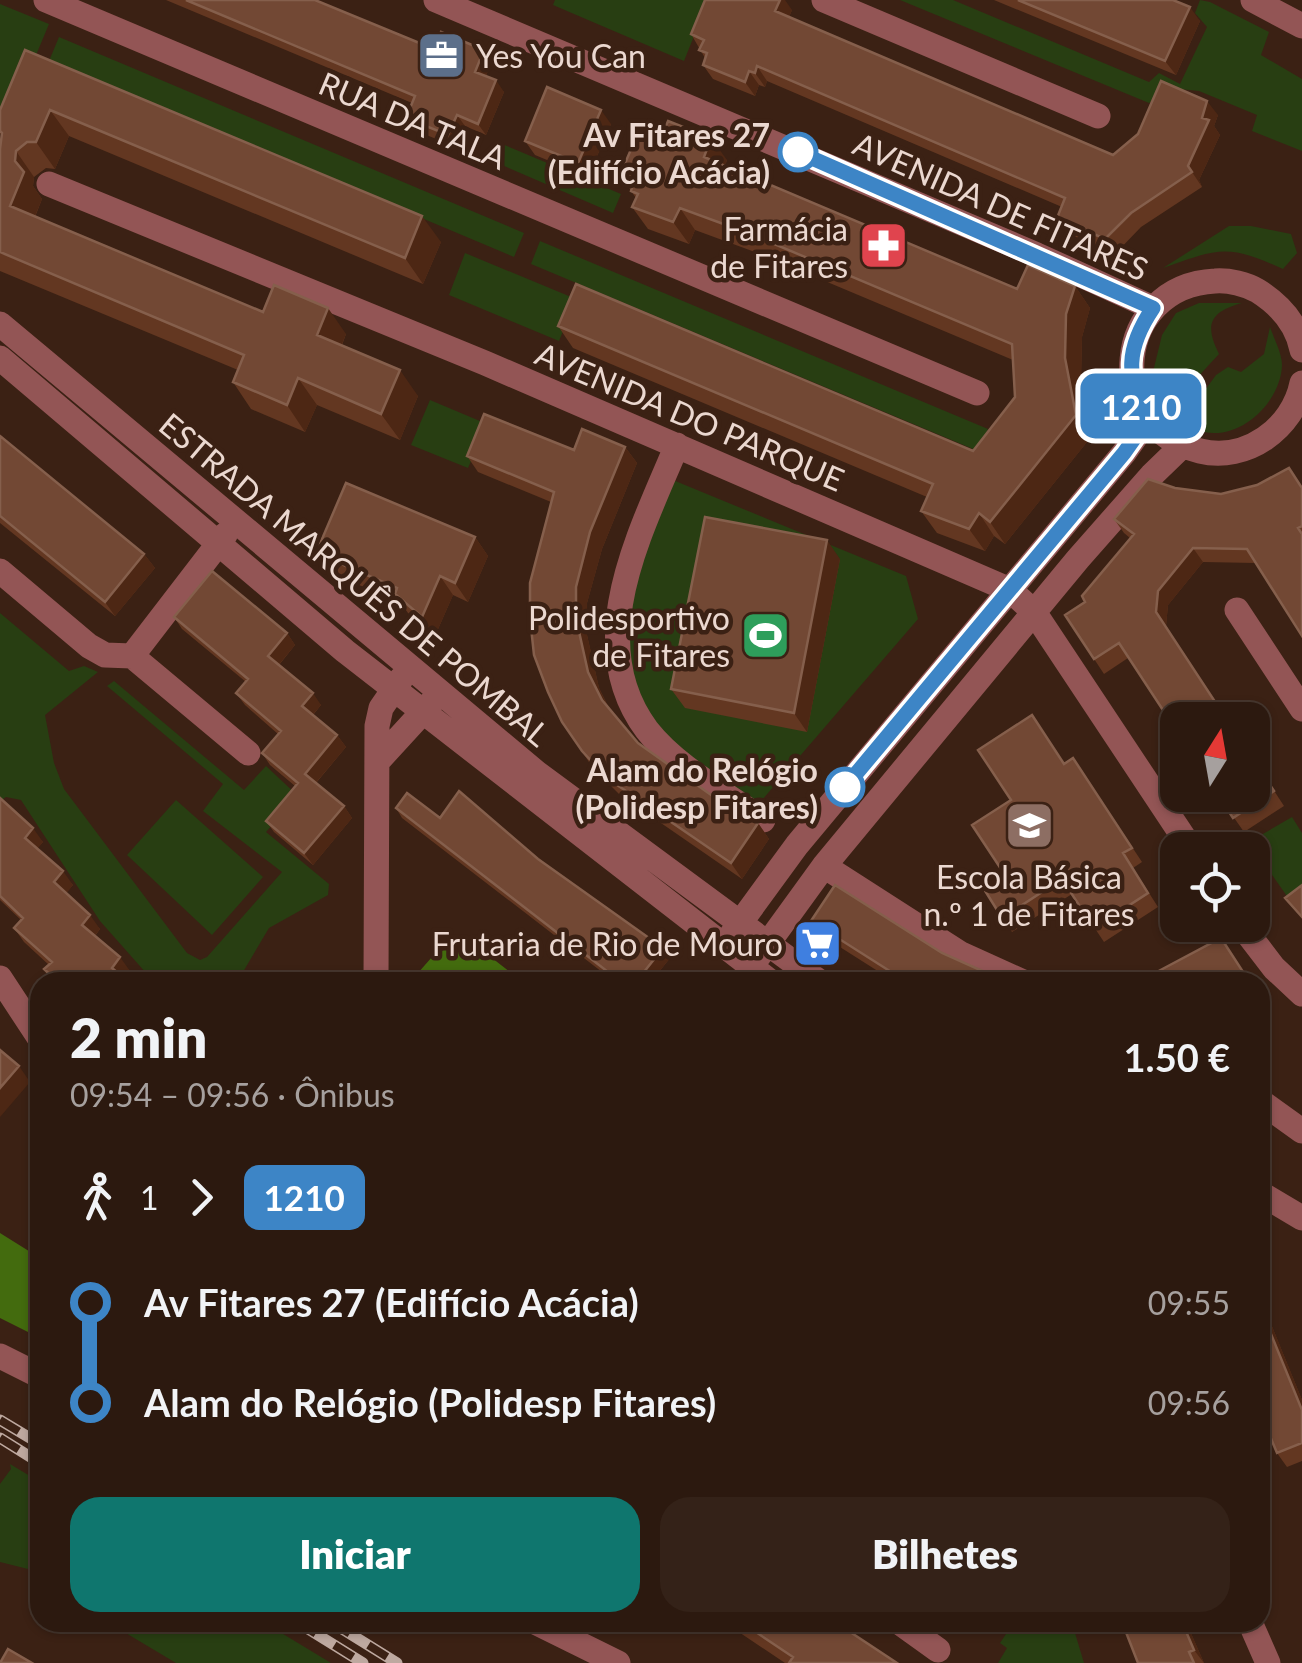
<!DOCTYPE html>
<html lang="pt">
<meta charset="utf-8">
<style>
:root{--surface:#2c190f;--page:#342218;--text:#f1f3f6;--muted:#a6a09e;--line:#48382f;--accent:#0f766e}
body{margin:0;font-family:Lato,sans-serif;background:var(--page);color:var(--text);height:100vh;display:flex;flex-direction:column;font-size:38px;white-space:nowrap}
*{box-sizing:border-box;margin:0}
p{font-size:32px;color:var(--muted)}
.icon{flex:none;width:55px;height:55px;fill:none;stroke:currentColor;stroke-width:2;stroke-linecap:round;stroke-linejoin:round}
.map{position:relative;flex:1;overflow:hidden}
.sheet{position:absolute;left:30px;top:972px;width:1240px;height:660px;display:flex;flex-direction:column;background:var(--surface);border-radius:30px;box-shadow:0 2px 8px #0004,0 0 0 2px var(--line)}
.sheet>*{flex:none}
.badge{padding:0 20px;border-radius:15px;font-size:35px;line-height:65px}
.needle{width:65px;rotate:11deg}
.tools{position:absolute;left:1160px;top:702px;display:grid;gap:20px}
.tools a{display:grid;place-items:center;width:110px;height:110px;border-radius:20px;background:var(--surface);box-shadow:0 2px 8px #0004,0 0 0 2px var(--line);font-size:50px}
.map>.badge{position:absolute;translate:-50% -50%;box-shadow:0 0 0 5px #fff}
.legs{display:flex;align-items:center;gap:15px;height:110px;padding:0 40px;font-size:32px}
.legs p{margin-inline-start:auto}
.headline{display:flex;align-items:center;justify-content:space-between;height:170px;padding:0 40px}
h1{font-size:55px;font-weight:800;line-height:75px}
.action{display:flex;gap:20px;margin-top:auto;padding:20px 40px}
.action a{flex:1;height:115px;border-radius:30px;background:var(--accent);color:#fff;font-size:40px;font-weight:800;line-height:115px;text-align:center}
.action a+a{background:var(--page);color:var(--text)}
ul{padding:0 40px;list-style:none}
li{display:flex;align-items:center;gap:35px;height:100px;font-size:38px}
li i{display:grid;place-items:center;width:15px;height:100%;margin:0 12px;background:currentColor}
li i::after{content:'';width:25px;height:25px;margin:-12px;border:8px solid;border-radius:50%;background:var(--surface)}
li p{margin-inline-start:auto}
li:first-child i{background:linear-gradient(#0000 50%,currentColor 0)}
li:last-child i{background:linear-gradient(currentColor 50%,#0000 0)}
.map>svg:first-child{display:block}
</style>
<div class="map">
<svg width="1302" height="1663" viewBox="0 0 1302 1663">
<rect width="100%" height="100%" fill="#3b2114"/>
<!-- green -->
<path fill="#283e12" d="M 555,0 L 705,0 L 708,1 L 684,61 L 553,5 Z
M 900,0 L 953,0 L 1149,82 L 1159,73 L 1180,84 L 1207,27 L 1195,13 L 1200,0 L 1210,2 L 1269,32 L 1261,55 L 1302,79 L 1302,151 L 1252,131 L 1257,115 L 1199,91 L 1170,88 L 1149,103 Z
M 0,4 L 49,24 L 11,115 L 0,110 Z
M 59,37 L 524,233 L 514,257 L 49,61 Z
M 495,141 L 621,194 L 613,213 L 488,159 Z
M 1229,226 L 1251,226 L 1291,234 L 1297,253 L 1283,269 C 1228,244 1219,248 1163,268 Z
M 540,241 L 988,429 L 978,451 L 531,264 Z
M 465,253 L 576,299 L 559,341 L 449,295 Z
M 1199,303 L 1242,303 C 1210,312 1204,324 1219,354 L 1170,407 L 1152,376 L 1162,335 L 1176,313 Z
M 1270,327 C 1274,339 1282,353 1282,365 C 1281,401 1242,440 1204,432 C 1198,430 1189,422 1184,419 L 1216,375 L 1228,367 L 1241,372 L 1264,354 Z
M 430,400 L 487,424 L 468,468 L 411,445 Z
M 668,478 L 906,576 L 918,619 L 756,807 L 667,743 L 633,689 L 627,617 Z
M 0,613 L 69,671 L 84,666 L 98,672 L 45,715 L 54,763 L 64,789 L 187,953 L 200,960 L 207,957 L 282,872 L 203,811 L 223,784 L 107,686 L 114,681 L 244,790 L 266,766 L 298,796 L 266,832 L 329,884 L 328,895 L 269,928 L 237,982 L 154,982 L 100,921 L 21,800 L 6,797 L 0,801 Z
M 176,800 L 263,877 L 212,935 L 127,855 Z
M 1292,817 L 1302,833 L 1302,890 L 1289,899 L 1249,842 Z
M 10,1464 L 40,1482 L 40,1572 L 0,1562 L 0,1484 L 11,1469 Z
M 1014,1622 L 1072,1623 L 1084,1663 L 998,1663 L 1007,1648 L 1000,1643 Z
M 109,1623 L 265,1623 L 331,1663 L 176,1663 Z"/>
<!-- forest -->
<path fill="#436b0e" d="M 465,937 L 523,982 L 410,982 L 432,957 Z
M 0,1233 L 40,1258 L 40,1338 L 0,1318 Z"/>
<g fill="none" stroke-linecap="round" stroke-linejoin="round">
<!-- minor -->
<path stroke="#935555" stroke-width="25" d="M 46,0 L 977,393
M 436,0 L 1037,255 L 1153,308
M 824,0 L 1098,116
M 1253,0 L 1302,26
M 49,184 L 485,363 L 1010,590 L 1034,612 L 1192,850
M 0,324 L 537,773 L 820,982
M 1302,350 C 1297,324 1280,305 1258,291 C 1246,284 1229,280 1215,281 C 1113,286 1101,427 1200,451 C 1246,462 1293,429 1302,383
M 0,358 L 345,651 L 771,982
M 677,445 C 641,532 581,642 647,730 C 676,767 725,793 763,820
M 225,535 L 132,656 L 248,753
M 0,571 L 89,646 L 105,655 L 132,656
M 1237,610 L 1302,709
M 377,762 L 431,703
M 824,866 L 961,954 L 1023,982
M 1241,925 L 1274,968 L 1302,994
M 732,934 L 797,845 L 1124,453 L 1148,419
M 758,957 L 824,866 L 1078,559 L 1152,475 L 1182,446
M 0,978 L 40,1039
M 376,982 L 377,726 L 381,708 L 401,679
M 1260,1101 L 1302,1131
M 1260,1193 L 1302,1218
M 0,1356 L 40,1376
M 535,1622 L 618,1663
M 899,1622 L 938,1650
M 1250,1622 L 1268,1663"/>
<defs>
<path id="rail" d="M 0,1420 L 40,1444
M 0,1438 L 40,1463
M 297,1622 L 363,1663
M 331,1622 L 397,1663"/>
</defs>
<!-- rail casing -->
<use href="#rail" stroke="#bea9a0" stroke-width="11"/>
<!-- rail -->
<use href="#rail" stroke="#3b2114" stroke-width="8" stroke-dasharray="22" stroke-linecap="butt"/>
</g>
<!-- wall -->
<path fill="#633721" d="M 166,0 L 315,0 L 434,49 L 492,61 L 486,76 L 504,92 L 486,135 L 465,126 L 456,147 L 414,130 L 406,118 L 412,103 Z
M 994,0 L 1173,0 L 1200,21 L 1176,75 Z
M 792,10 L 789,17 L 1113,155 L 1218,115 L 1214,126 L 1220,135 L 1199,180 L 1202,187 L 1141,227 L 1115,254 L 1067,233 L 1057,218 L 1062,207 L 767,81 L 765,87 L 759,85 L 755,96 L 713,79 L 703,65 L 705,58 L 691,34 Z
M 25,50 L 441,242 L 423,284 L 69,136 L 55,169 L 46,168 L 34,177 L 33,186 L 42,199 L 35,217 L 263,312 L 346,334 L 342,345 L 418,396 L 400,440 L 317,405 L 305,432 L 251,409 L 233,382 L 238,370 L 0,271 L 0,149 L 2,136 L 0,133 L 0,110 Z
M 611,124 L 588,177 L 535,155 L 525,141 Z
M 651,138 L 727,160 L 725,166 L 1017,289 L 1075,286 L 1090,308 L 1082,337 L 1081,380 L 1091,437 L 1005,544 L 994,536 L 985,551 L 937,533 L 921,511 L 927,497 L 573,348 L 558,326 L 973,451 L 1015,397 L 1013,360 L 763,255 L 695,230 L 689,244 L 648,229 L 632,207 L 636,198 L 620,175 Z
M 0,436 L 144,554 L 155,568 L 115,616 L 0,523 Z
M 625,447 L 637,463 L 602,549 L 587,603 L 587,635 L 599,688 L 610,710 L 638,743 L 742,817 L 758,823 L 769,839 L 742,879 L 619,794 L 593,768 L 562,722 L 551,502 L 478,472 L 467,456 Z
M 1302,487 L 1302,636 L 1256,563 L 1203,562 L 1168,605 L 1166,626 L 1128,658 L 1104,674 L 1065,615 L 1085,602 L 1130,538 L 1124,533 L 1114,519 L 1175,488 L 1221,494 Z
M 475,537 L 488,556 L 468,602 L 453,595 L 435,636 L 408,613 L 401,603 L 329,572 L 316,553 Z
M 840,559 L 807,732 L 685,708 L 671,689 Z
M 174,617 L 287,633 L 295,645 L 279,665 L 321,705 L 313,715 L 337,735 L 346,747 L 316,783 L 344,806 L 352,818 L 313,865 L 274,832 L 266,821 L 295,786 L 270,765 L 262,753 L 278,734 L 245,705 L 236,693 L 246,682 L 182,629 Z
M 1252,757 L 1284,806 L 1244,832 L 1218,795 Z
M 1073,758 L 1142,862 L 1133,868 L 1158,907 L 1104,942 L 1072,894 L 1012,932 L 984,889 L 1005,875 L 1011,800 Z
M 0,798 L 43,842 L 37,848 L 73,885 L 66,893 L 100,929 L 95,936 L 130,971 L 124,979 L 129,982 L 53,982 L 44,969 L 49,965 L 24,942 L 14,928 L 21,920 L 0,900 Z
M 396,808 L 440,818 L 538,859 L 663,948 L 670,958 L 651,982 L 615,982 L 402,818 Z
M 811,921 L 942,953 L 1007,982 L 895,982 L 821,935 Z
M 1260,1297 L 1302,1400 L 1302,1461 L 1287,1467 L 1277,1453 L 1264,1423 L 1260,1424 Z
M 724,1622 L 840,1622 L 842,1627 L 897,1663 L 785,1663 Z
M 1122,1622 L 1186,1622 L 1204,1663 L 1138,1663 Z"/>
<!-- shaded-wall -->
<path fill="#4d2714" d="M 780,0 L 785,0 L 792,10 L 785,26 L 775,11 Z
M 1190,7 L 1200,21 L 1176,75 L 1165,61 Z
M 484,50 L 492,61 L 483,83 L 475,72 Z
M 757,66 L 767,81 L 765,87 L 755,73 Z
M 749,71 L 759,85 L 755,96 L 745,82 Z
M 496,80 L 504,92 L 486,135 L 478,124 Z
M 1207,101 L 1218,115 L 1214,126 L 1220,135 L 1199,180 L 1202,187 L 1188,166 Z
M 50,110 L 69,136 L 55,169 L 36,142 Z
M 601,110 L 611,124 L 588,177 L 578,163 Z
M 457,115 L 465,126 L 456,147 L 448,135 Z
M 711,138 L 727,160 L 719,180 L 704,157 Z
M 16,151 L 34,177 L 33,186 L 42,199 L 28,233 L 10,206 Z
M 680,208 L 695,230 L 689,244 L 673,222 Z
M 422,216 L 441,242 L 423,284 L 405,258 Z
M 1075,286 L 1090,308 L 1082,337 L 1081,380 L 1091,437 L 1005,544 L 990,522 L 1066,314 Z
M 328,308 L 346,334 L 335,361 L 317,335 Z
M 400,370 L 418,396 L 400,440 L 381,414 Z
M 298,378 L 317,405 L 305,432 L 287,405 Z
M 625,447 L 637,463 L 602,549 L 587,603 L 587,635 L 599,688 L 613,717 L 602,700 L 588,672 L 576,618 L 576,587 L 590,532 Z
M 979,513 L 994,536 L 985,551 L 969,529 Z
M 475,537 L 488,556 L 468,602 L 455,583 Z
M 827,540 L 840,559 L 807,732 L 794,713 Z
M 1193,548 L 1203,562 L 1168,605 L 1166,626 L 1156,612 L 1158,591 Z
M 144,554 L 155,568 L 115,616 L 105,602 Z
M 440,576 L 453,595 L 435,636 L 422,617 Z
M 287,633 L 295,645 L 276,668 L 268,656 Z
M 313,693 L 321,705 L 310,718 L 302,706 Z
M 337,735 L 346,747 L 313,786 L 305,774 Z
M 344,806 L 352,818 L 313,865 L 304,853 Z
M 758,823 L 769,839 L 742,879 L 731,863 Z
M 33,828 L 43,842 L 35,852 L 25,838 Z
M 63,871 L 73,885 L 64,896 L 54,882 Z
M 90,915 L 100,929 L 92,939 L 82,925 Z
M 663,948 L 670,958 L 651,982 L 636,982 Z
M 120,957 L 130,971 L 122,982 L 112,968 Z
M 19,1066 L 30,1082 L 0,1117 L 0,1088 Z
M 1260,1297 L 1302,1400 L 1302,1410 L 1260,1307 Z
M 1182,1622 L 1186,1622 L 1204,1663 L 1194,1650 Z"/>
<!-- building -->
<path fill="#724834" stroke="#855f4c" stroke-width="2.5" d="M 186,0 L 315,0 L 434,49 L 441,32 L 484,50 L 475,72 L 496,80 L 478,124 L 457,115 L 448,135 L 406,118 L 415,96 Z
M 705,0 L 780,0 L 775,11 L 1113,155 L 1138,134 L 1161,81 L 1207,101 L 1202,118 L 1209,120 L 1188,166 L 1192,172 L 1131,213 L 1105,239 L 1057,218 L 1065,198 L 757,66 L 755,73 L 749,71 L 745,82 L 703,65 L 707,53 L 699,50 L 704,40 L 691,34 Z
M 1018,0 L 1173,0 L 1190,7 L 1165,61 Z
M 25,50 L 422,216 L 405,258 L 50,110 L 36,142 L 27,142 L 16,151 L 15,161 L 24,172 L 10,206 L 263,312 L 274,285 L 328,308 L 317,335 L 400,370 L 381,414 L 298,378 L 287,405 L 233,382 L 244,355 L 0,252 L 0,149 L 2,133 L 0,131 L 0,110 Z
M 547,87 L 601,110 L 578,163 L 525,141 Z
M 668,121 L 711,138 L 704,157 L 1017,289 L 1028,265 L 1075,286 L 1066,314 L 1065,358 L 1076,415 L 990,522 L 979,513 L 969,529 L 921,511 L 933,484 L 558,326 L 576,284 L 973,451 L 1015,397 L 1012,344 L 748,233 L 680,208 L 673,222 L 632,207 L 638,194 L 631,191 L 634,181 L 620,175 L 638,133 L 651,138 L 656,128 L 664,131 Z
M 484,414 L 574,450 L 582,429 L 625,447 L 590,532 L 576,587 L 576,618 L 588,672 L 602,700 L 638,743 L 742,817 L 758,823 L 731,863 L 607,778 L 582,751 L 562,722 L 548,692 L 534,655 L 530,618 L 530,583 L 554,492 L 467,456 Z
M 0,436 L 144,554 L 105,602 L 0,516 Z
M 1289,468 L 1302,488 L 1302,526 L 1298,528 L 1302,534 L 1302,636 L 1247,549 L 1193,548 L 1158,591 L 1156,612 L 1227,720 L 1178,720 L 1178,733 L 1119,643 L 1094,659 L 1065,615 L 1085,602 L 1082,596 L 1134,534 L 1114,519 L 1148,479 L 1175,488 L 1221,494 L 1257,485 Z
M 346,483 L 475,537 L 455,583 L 440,576 L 422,617 L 395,594 L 397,588 L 316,553 Z
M 705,517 L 827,540 L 794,713 L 671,689 Z
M 212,571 L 287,633 L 268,656 L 313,693 L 302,706 L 337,735 L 305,774 L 344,806 L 304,853 L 266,821 L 298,783 L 262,753 L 281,731 L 236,693 L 248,679 L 174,617 Z
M 1032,715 L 1064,764 L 1073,758 L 1132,848 L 1123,853 L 1148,893 L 1094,928 L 1062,879 L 1002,918 L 984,889 L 1005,875 L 972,825 L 1011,800 L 978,750 Z
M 1252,758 L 1274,791 L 1233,818 L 1218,795 L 1252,795 Z
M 459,791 L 538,859 L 663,948 L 636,982 L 621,982 L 396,808 L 407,793 L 440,818 Z
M 0,798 L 33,828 L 25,838 L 63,871 L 54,882 L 90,915 L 82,925 L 120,957 L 112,968 L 129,982 L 58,982 L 44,969 L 52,962 L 14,928 L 23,918 L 0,896 Z
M 835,885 L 942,953 L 1007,982 L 907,982 L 811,921 Z
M 1302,885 L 1302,917 L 1285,898 Z
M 1221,938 L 1247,978 L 1240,982 L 1138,982 Z
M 0,1050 L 19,1066 L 0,1088 Z
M 1260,1307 L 1302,1410 L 1302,1443 L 1277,1453 L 1260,1412 Z
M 741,1622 L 835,1622 L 897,1663 L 789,1663 L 793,1657 Z
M 1122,1622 L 1182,1622 L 1194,1650 L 1189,1652 L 1194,1663 L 1138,1663 Z
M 8,1649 L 32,1663 L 0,1663 Z"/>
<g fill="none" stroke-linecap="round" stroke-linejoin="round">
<defs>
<path id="line-1" d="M 798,152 L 1153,308 C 1126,348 1125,377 1148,419 L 1124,453 L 845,787"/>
</defs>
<!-- line-1 casing -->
<use href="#line-1" stroke="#fff" stroke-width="22"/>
<!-- line-1 -->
<use href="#line-1" stroke="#3d85c6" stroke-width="15"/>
</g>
<!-- icons -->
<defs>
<symbol id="office-square" viewBox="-11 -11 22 22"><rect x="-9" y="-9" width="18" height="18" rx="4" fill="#5c6f8a" stroke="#3b2114"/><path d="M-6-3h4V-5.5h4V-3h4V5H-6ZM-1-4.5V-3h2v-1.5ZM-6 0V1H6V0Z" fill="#fff"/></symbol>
<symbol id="pharmacy-square" viewBox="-11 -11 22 22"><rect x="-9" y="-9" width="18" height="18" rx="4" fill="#e0444e" stroke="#3b2114"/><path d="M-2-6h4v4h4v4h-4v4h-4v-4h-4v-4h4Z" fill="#fff"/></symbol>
<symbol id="stadium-square" viewBox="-11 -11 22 22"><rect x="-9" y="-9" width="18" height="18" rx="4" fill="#2e9e5b" stroke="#3b2114"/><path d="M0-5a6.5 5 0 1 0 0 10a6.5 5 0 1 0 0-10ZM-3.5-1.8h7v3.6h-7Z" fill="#fff"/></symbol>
<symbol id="school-square" viewBox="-11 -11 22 22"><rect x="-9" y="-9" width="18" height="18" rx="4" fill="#8d6e63" stroke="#3b2114"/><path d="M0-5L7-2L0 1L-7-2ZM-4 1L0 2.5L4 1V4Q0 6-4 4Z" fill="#fff"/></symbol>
<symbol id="supermarket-square" viewBox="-11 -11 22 22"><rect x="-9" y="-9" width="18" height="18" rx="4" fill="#3f7fe0" stroke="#3b2114"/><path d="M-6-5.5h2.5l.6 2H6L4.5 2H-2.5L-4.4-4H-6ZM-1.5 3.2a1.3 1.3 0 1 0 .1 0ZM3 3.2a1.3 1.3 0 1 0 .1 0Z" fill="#fff"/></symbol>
</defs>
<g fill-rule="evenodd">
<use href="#office-square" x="414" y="28" width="55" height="55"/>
<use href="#pharmacy-square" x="856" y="218" width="55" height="55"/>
<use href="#stadium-square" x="738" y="608" width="55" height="55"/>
<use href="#school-square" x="1002" y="798" width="55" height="55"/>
<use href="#supermarket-square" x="790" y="916" width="55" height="55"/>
</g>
<!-- markers -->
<g fill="#fff" stroke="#3d85c6" stroke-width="5">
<circle cx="798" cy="152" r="18"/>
<circle cx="845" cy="787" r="18"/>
</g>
<g text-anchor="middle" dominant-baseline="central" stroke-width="9" stroke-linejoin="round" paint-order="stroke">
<!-- poi labels -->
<g font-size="32" fill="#ebd8d0" stroke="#3b2114" text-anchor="end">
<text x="476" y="55" text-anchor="start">Yes You Can</text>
<text x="848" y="228">Farmácia<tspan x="848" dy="37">de Fitares</tspan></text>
<text x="730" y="617">Polidesportivo<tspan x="730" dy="37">de Fitares</tspan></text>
<text x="1029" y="876" text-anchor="middle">Escola Básica<tspan x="1029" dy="37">n.º 1 de Fitares</tspan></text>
<text x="783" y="943">Frutaria de Rio de Mouro</text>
</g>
<!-- street labels -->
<g font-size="32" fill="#ebd8d0" stroke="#3b2114">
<text transform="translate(413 120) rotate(23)">RUA DA TALA</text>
<text transform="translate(1001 206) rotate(24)">AVENIDA DE FITARES</text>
<text transform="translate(690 416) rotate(23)">AVENIDA DO PARQUE</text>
<text transform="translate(355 579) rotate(40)">ESTRADA MARQUÊS DE POMBAL</text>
</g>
<!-- stop labels -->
<g font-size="32" font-weight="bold" fill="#ebd8d0" stroke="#3b2114" text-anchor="end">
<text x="770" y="134">Av Fitares 27<tspan x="770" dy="37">(Edifício Acácia)</tspan></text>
<text x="818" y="769">Alam do Relógio<tspan x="818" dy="37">(Polidesp Fitares)</tspan></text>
</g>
</g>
</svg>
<div class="tools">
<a><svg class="needle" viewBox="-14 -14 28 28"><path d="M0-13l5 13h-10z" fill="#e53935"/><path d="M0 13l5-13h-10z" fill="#a6a09e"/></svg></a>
<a><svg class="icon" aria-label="locate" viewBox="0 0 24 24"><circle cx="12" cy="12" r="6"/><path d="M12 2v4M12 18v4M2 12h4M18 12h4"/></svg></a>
</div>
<b class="badge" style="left:1141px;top:406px;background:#3d85c6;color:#fff">1210</b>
<section class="sheet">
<div class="headline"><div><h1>2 min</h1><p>09:54 – 09:56 · Ônibus</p></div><b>1.50 €</b></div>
<div class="legs"><svg class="icon" aria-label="walk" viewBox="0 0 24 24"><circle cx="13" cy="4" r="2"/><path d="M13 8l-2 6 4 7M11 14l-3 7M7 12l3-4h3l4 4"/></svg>1<svg class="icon" aria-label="forward" viewBox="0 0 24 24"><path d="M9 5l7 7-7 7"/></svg><b class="badge" style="background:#3d85c6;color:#fff">1210</b></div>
<ul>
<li><i style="color:#3d85c6"></i><b>Av Fitares 27 (Edifício Acácia)</b><p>09:55</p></li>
<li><i style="color:#3d85c6"></i><b>Alam do Relógio (Polidesp Fitares)</b><p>09:56</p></li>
</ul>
<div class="action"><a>Iniciar</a><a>Bilhetes</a></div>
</section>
</div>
